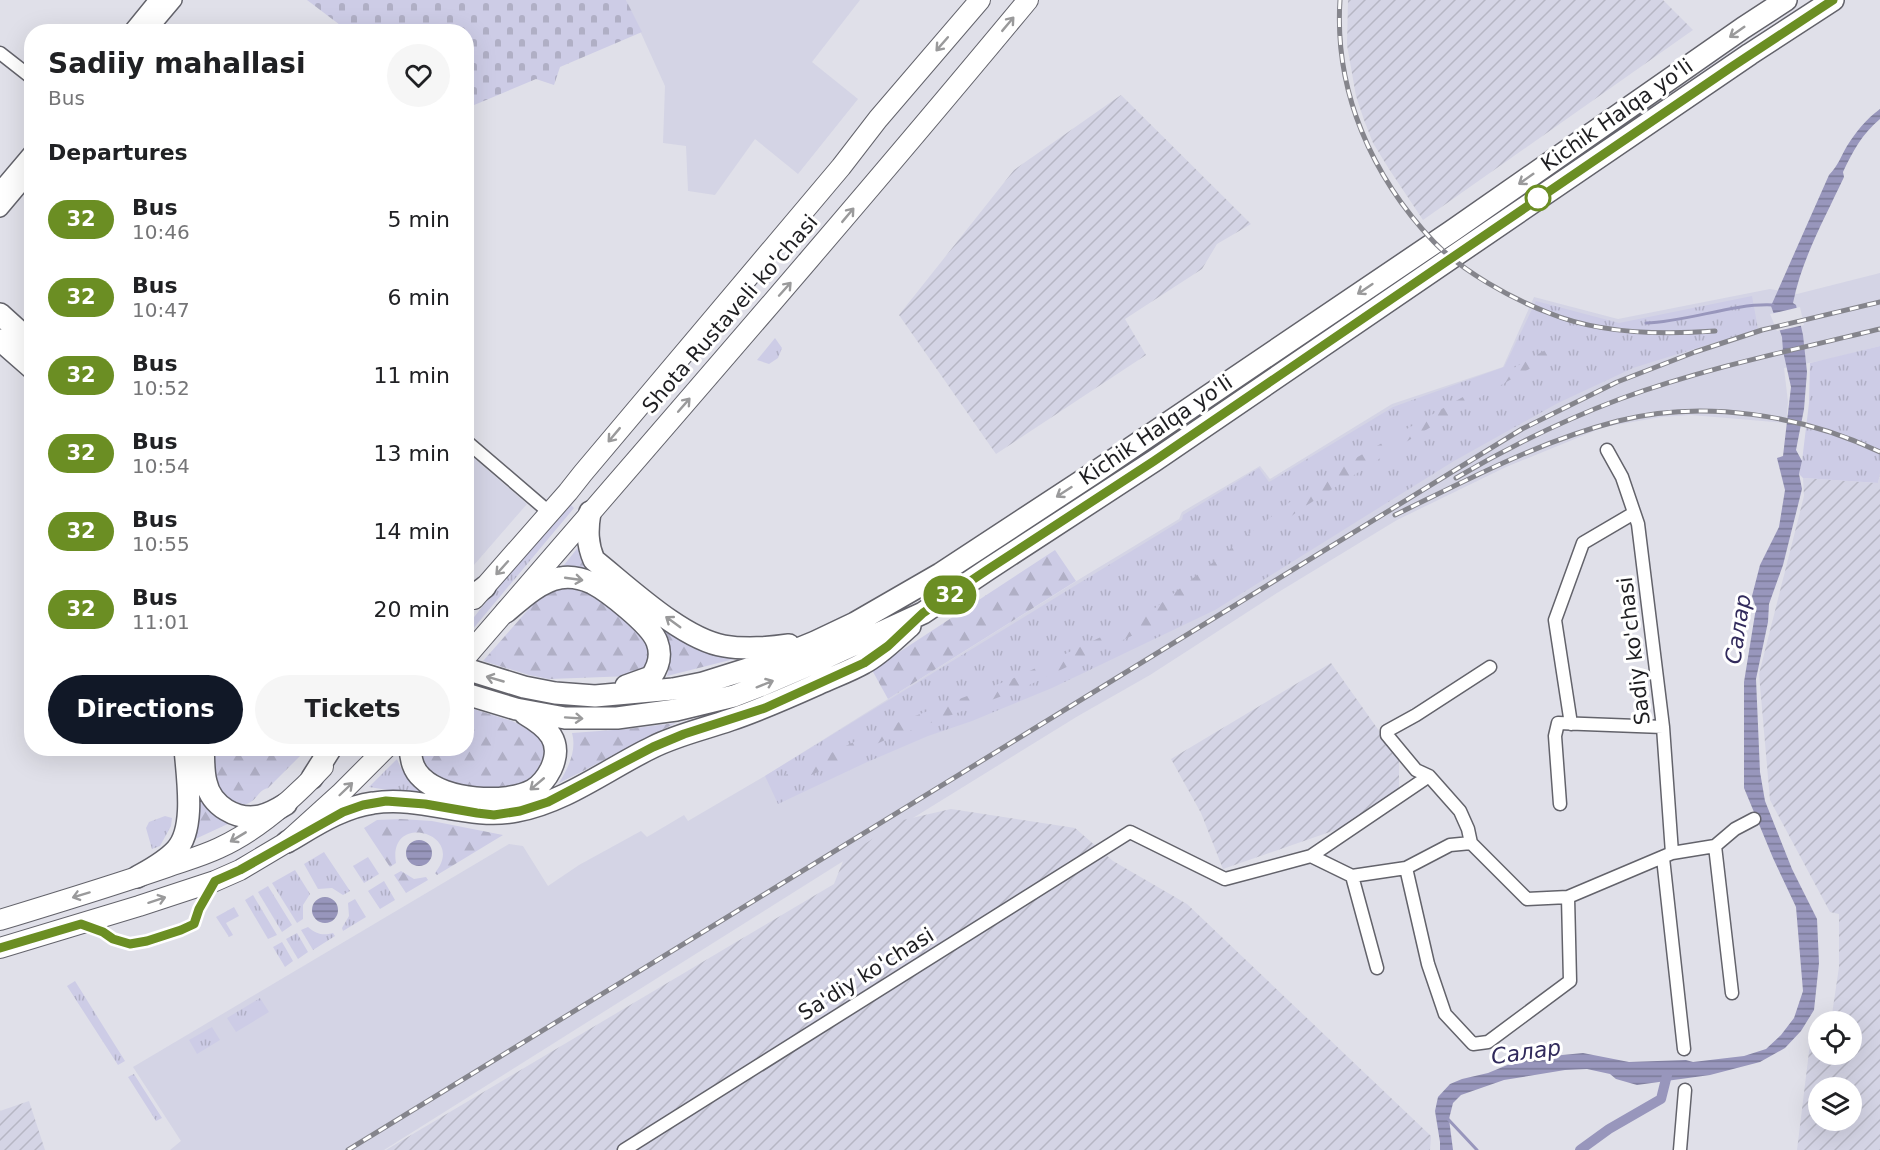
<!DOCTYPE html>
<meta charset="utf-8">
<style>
:root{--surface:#fff;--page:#f6f6f6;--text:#202124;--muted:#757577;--accent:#111827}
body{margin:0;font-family:"DejaVu Sans",sans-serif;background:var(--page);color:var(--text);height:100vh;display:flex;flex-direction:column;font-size:22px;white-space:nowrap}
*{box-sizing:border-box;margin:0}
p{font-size:20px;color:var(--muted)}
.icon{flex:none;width:33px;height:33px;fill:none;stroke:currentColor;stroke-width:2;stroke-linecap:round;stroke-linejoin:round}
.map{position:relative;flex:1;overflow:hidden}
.side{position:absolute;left:24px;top:24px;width:450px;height:732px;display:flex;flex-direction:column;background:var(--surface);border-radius:24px;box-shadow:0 6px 24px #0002}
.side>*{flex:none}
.badge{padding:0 12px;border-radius:20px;font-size:21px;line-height:39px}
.buttons{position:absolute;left:1808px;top:1011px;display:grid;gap:12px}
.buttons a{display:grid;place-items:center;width:54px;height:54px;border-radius:50%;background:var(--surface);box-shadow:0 6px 24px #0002;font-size:30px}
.map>.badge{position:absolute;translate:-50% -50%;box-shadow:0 0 0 3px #fff}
h2{padding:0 24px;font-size:22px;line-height:54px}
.round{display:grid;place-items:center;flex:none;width:63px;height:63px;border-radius:32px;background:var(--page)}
.summary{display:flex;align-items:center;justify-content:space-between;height:102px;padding:0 24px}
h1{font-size:28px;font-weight:600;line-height:45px}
.primary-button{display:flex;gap:12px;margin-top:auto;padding:12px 24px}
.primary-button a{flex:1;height:69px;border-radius:36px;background:var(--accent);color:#fff;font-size:24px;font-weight:600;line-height:69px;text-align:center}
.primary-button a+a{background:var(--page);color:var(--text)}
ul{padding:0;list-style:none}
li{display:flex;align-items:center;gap:18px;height:78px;padding:0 24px}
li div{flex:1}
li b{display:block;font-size:22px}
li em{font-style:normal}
li .badge{min-width:66px;font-weight:700;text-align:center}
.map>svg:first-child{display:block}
</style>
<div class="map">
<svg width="1880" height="1150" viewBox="0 0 1880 1150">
<defs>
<pattern id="industrial-furrows" width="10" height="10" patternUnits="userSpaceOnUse" patternTransform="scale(1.5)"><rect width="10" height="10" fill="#d4d4e5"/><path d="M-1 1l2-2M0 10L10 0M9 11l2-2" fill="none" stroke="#b6b6c4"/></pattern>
<pattern id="grass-tufts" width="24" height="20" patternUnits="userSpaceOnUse" patternTransform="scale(1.5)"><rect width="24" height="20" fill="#cdcce6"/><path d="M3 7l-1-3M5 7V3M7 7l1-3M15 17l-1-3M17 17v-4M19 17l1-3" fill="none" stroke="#b0afc5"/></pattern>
<pattern id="forest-firs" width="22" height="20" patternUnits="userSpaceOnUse" patternTransform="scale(1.5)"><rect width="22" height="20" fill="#cdcce6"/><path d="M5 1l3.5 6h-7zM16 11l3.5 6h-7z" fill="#b0afc5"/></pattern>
<pattern id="cemetery-stones" width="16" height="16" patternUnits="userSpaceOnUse" patternTransform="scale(1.5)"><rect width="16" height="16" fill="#cdcce6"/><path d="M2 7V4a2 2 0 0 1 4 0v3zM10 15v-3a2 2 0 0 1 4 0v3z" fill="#b0afc5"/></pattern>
<pattern id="water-rules" width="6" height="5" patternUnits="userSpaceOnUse" patternTransform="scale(1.5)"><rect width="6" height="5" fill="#9896bc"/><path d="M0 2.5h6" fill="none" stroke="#7b7a98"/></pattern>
</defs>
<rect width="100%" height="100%" fill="#e0e0e9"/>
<!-- built -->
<path fill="#d4d4e5" d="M 626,0 L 860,0 L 812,62 L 858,99 L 798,174 L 755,139 L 715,195 L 688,191 L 686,146 L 663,143 L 665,86 Z
M 1880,273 L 1880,346 L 1829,359 L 1784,368 L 1788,402 L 1786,423 L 1691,415 L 1661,417 L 1604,427 L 1506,467 L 1397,520 L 1277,593 L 1150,675 L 1078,716 L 845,860 L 384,1150 L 170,1150 L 181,1141 L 133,1067 L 509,844 L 523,846 L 548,886 L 579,865 L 641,831 L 647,837 L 684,815 L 688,821 L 765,776 L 1083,577 L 1179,519 L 1182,512 L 1260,466 L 1270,479 L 1392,404 L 1503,367 L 1534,297 L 1618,319 L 1770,289 L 1797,294 Z
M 467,452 L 527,504 L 467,573 Z"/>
<!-- industrial -->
<path fill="url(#industrial-furrows)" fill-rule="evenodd" d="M 1348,0 L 1663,0 L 1693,30 L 1423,220 L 1389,169 L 1373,143 L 1364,120 L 1356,96 L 1347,45 Z
M 1121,95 L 1251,224 L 1217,244 L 1202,269 L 1125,319 L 1146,355 L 996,454 L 899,315 L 1014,170 Z
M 1880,474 L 1880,1150 L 1797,1150 L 1812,1027 L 1818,1028 L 1818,1054 L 1851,1054 L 1851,1022 L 1831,1021 L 1839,967 L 1839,914 L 1830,912 L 1770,800 L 1759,674 L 1804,496 L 1803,478 L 1878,483 ZM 1818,1088 L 1851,1088 L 1851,1120 L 1818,1120 Z
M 1331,663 L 1399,759 L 1399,788 L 1347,826 L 1223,869 L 1201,813 L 1171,759 Z
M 951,809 L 1075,828 L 1113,861 L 1187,904 L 1431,1136 L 1430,1150 L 386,1150 L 834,884 L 845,856 L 903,820 Z
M 29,1101 L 45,1150 L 0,1150 L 0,1111 Z"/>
<!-- grass -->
<path fill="url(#grass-tufts)" d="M 1752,296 L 1758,329 L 1633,368 L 1558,403 L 1454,461 L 1215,610 L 1052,688 L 972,721 L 928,736 L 865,763 L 778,804 L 765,776 L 1182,520 L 1183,515 L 1259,468 L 1269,482 L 1393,407 L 1504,367 L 1536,301 L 1619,323 Z
M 775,338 L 782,348 L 778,358 L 769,364 L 757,360 Z
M 1880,346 L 1880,474 L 1878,483 L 1803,478 L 1799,474 L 1802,461 L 1809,403 L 1810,363 Z
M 571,505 L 574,508 L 467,636 L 467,626 L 505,578 Z
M 397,759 C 406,782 417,787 438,798 L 369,787 Z
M 165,816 L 172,818 L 171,826 L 160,846 L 152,849 L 146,828 L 149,822 Z
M 324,852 L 350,891 L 343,895 L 332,888 L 318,889 L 304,864 Z
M 368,857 L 379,874 L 364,883 L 353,866 Z
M 295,870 L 310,894 L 303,905 L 303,919 L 297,923 L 272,883 Z
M 384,881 L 395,900 L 380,909 L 368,891 Z
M 268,886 L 292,925 L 282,932 L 258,892 Z
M 253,895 L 277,935 L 268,939 L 245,900 Z
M 355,899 L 366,917 L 343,931 L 342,928 L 349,916 L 348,903 Z
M 234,907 L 239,916 L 226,923 L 233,935 L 229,937 L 216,917 Z
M 308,927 C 316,934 323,936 333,933 L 335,936 L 313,950 L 301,930 Z
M 297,933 L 308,952 L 298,959 L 286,939 Z
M 282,942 L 293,961 L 285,967 L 273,947 Z
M 75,981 L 125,1061 L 118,1065 L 67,986 Z
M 260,998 L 269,1012 L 236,1032 L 227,1018 Z
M 212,1027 L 220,1040 L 197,1054 L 189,1040 Z
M 134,1074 L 162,1118 L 156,1121 L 128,1077 Z"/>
<!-- forest -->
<path fill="url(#forest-firs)" d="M 1549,348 L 1552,356 L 1489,392 L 1401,445 L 1301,509 L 1256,542 L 1193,596 L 1150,627 L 1023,688 L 885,740 L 780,790 L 775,780 L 881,729 L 1019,676 L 1145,616 L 1295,498 L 1354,459 Z
M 580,545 L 584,554 L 742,657 L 667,676 L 671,658 L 669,646 L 560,570 Z
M 1055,550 L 1076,581 L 888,699 L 872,670 Z
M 560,587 L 591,590 L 639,630 L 651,652 L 647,668 L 632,676 L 549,679 L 529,675 L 483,661 L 541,595 Z
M 467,707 L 512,721 L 538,734 L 545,742 L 547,761 L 533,780 L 515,787 L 470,789 L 435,779 L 423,765 L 420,749 L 466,748 Z
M 676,723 C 636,742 598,764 559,783 C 568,768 577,751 572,733 L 627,729 Z
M 211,749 L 307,749 L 268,788 C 259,790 257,799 249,803 C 237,809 222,797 216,787 C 212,780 212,758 211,749 Z
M 195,780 L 232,822 L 191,841 Z
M 401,819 L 432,821 L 503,835 L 437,875 L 435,873 C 468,833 387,811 396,863 L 390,867 L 364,828 L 377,820 Z
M 401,871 L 414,879 L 426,877 L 428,880 L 406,893 L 394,875 Z"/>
<!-- cemetery -->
<path fill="url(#cemetery-stones)" d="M 307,0 L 626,0 L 642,32 L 560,67 L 554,85 L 536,79 L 467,108 L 466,32 L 348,31 Z"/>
<!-- water -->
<path fill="url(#water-rules)" d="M 1880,109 L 1880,119 C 1862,134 1853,151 1843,172 L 1844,177 C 1825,218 1802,258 1793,303 L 1796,305 L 1803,335 L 1807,372 L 1804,409 L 1796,450 L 1802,461 L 1799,474 L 1802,489 L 1783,565 L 1769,604 L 1768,622 L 1756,679 L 1760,772 L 1765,801 L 1792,869 L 1817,919 L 1819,963 L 1814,1010 L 1801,1031 L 1785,1048 L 1760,1062 L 1710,1075 L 1637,1085 L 1616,1079 L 1610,1074 L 1587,1069 L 1565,1070 L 1504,1080 L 1461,1095 L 1453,1103 L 1449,1119 L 1453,1150 L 1440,1150 L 1440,1142 L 1435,1111 L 1438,1097 L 1450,1084 L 1462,1079 L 1488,1073 L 1522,1059 L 1583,1053 L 1629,1062 L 1686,1060 L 1693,1062 L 1744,1056 L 1766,1049 L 1781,1035 L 1794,1018 L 1803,991 L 1796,907 L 1773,858 L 1744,788 L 1744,682 L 1756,608 L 1752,596 L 1760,565 L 1779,527 L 1785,490 L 1777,458 L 1783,456 L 1791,387 L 1783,351 L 1782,337 L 1771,306 L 1829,175 C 1838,166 1841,156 1847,146 C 1856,132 1866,119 1880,109 Z
M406 853a13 13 0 1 1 26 0a13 13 0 1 1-26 0Z
M312 910a13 13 0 1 1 26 0a13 13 0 1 1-26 0Z"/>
<!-- pier -->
<path fill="#e0e0e9" d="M 1800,307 L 1804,325 L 1777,331 L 1770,314 Z"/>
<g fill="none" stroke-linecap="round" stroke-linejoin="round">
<!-- stream -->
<path stroke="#9896bc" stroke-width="3" d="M 1646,323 C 1688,322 1732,303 1773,305
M 1447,1118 L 1477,1150"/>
<!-- canal -->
<path stroke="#9896bc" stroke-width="10" d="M 1580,1150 L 1609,1129 L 1661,1099 L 1667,1075"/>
<defs>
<path id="minor" d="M 0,53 L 32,78
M 466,441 L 550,513
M 1607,450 L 1622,477 L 1638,524 L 1663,727 L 1672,853
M 1571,724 L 1555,620 L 1583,543 L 1634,513
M 1560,804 L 1555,736 L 1558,723 L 1663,727
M 1471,843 L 1468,829 L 1460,811 L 1429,776 L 1416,770 L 1387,735 L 1387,731 L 1416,715 L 1490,667
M 1715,846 L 1732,993
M 1311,856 L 1429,776
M 1663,858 L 1684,1049
M 1406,868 L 1428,964 L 1445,1014 L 1473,1044 L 1488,1042 L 1570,981 L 1568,897
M 1352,876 L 1377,968
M 624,1150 L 1130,832 L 1225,879 L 1311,856 L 1352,876 L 1406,868 L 1450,845 L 1471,843 L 1527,899 L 1568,897 L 1672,853 L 1715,846 L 1735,829 L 1754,819
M 1680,1150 L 1685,1090"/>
<path id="tertiary" d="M 131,32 L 157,0
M 147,32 L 174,0
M 0,190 L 32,152
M 0,209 L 32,171"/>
<path id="primary" d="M 474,599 L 568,492 L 583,473 L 841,167 L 878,119 L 980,0
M 466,657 C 654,439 844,222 1028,0
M 0,920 C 56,903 112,886 167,867 C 184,861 202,856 219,848 C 259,830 293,799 323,767
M 0,948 L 139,906 L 215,881 L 240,870 L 287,842 L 340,794 L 386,748"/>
<path id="trunk" d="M 0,314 L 32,343
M 0,340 L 32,368
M 590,512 C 587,530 587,544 594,560 C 628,587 682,639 724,646 C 746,650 768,648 789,645
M 466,601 L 485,587
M 506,612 C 520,600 542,580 560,578 C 571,576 583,579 592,583 C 609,592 651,625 657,642 C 662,655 659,666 651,677 L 626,686
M 466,669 L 524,687 L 555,693 L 595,696 L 673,689 L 703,683 L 754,667 L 815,642 L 855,623 L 940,574 L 1094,473 L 1452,231 L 1743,28 L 1786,0
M 466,694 L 516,709 L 565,718 L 617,718 L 676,710 L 734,696 L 760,686 L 823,659 L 923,613 L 987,570 L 1154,461 L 1750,54 L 1833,0
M 203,748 C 204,759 203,771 206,782 C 211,806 237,821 260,816 C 270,814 278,809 286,804
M 410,748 C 411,760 413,770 422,778 C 444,800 506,805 533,790 C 541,785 547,777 551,769 C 564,741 547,727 525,714
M 312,778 L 331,748
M 287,842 C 313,827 342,807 373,803 C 422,795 469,821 517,811 C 566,802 609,768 653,747 C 677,735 704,729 730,720 C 760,710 789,697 818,684 C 833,677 850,671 864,663 C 881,654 895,639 910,626
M 137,877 C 151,869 165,862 176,850 C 196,829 187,776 185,748"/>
</defs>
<!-- minor casing -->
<use href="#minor" stroke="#63636b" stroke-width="15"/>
<!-- tertiary casing -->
<use href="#tertiary" stroke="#63636b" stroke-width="18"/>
<!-- primary casing -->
<use href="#primary" stroke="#63636b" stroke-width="22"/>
<!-- trunk casing -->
<use href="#trunk" stroke="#63636b" stroke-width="24"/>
<!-- minor -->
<use href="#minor" stroke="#fff" stroke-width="12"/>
<!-- tertiary -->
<use href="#tertiary" stroke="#fff" stroke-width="15"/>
<!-- primary -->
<use href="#primary" stroke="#fff" stroke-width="20"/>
<!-- trunk -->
<use href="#trunk" stroke="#fff" stroke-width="21"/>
<defs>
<path id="rail" d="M 1340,0 C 1334,91 1372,177 1434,242 C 1462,271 1512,299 1549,313 C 1600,334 1662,335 1715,331
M 1456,478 C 1507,448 1564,420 1620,399 C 1705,368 1793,350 1880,329
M 1395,515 C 1467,480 1540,441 1618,421 C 1702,399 1803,415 1880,452
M 348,1150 L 1522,429 L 1617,382 L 1695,352 L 1762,330 L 1880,302"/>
</defs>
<!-- rail casing -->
<use href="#rail" stroke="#85858c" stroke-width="5"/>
<!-- rail -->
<use href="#rail" stroke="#fff" stroke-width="3" stroke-dasharray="9" stroke-linecap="butt"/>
</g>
<!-- one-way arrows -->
<defs><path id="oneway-shaft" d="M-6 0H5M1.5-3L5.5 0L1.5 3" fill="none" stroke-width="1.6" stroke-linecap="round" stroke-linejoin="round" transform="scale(1.5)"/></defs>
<g stroke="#9a9a9b">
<use href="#oneway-shaft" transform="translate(1008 24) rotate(-50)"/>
<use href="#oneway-shaft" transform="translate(1737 32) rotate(145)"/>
<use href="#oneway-shaft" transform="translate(942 44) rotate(131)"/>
<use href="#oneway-shaft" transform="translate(1526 179) rotate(145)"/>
<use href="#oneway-shaft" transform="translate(848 215) rotate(-50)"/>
<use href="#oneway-shaft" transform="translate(785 289) rotate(-48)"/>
<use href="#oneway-shaft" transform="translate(1365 289) rotate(146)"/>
<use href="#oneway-shaft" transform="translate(684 405) rotate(-49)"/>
<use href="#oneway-shaft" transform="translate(614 435) rotate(130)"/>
<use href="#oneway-shaft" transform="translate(1064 492) rotate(147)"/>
<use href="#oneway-shaft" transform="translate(502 568) rotate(132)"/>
<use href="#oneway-shaft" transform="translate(574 579) rotate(8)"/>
<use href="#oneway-shaft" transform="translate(673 622) rotate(-144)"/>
<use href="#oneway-shaft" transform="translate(495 679) rotate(-164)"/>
<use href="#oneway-shaft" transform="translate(765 684) rotate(-22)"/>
<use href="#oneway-shaft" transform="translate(574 718) rotate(4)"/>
<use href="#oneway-shaft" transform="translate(537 784) rotate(140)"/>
<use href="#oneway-shaft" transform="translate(346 789) rotate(-44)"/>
<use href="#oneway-shaft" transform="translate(238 837) rotate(149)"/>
<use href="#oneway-shaft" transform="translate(81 895) rotate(163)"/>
<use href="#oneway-shaft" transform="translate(157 900) rotate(-18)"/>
</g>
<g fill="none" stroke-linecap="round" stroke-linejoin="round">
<defs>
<path id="line" d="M 0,948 L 81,924 L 103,932 L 113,939 L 130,944 L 147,941 L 181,930 L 194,924 L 199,909 L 215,881 L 240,870 L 343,812 L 363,805 L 386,801 L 425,804 L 477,813 L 494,815 L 520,811 L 548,802 L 653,747 L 684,734 L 765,708 L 864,663 L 888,646 L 923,613 L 987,570 L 1154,461 L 1730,68 L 1833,0"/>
</defs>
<!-- line casing -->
<use href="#line" stroke="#fff" stroke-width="14"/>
<!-- line -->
<use href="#line" stroke="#6b8e23" stroke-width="9"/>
</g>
<!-- markers -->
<circle fill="#fff" stroke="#6b8e23" stroke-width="3" cx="1538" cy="198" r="12"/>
<g text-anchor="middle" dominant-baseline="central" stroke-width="6" stroke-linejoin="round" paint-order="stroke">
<!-- street labels -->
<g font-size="21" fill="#1e1e21" stroke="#fff">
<text transform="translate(1617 115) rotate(-35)">Kichik Halqa yo'li</text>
<text transform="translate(730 314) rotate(-49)">Shota Rustaveli ko'chasi</text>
<text transform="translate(1156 430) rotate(-34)">Kichik Halqa yo'li</text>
<text transform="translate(1634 651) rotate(-97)">Sadiy ko'chasi</text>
<text transform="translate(866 974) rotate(-32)">Sa'diy ko'chasi</text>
</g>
<!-- water labels -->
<g font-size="22" font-style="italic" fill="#312a5c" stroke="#fff">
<text transform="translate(1738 629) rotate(-81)">Салар</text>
<text transform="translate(1526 1052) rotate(-8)">Салар</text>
</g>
</g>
</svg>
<div class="buttons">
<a><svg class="icon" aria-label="locate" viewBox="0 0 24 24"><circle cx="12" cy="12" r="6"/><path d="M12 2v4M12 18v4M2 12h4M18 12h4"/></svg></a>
<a><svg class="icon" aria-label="layers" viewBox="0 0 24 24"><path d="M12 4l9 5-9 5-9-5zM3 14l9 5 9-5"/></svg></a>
</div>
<b class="badge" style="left:950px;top:595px;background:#6b8e23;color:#fff">32</b>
<section class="side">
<div class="summary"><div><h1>Sadiiy mahallasi</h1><p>Bus</p></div><a class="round"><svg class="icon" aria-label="heart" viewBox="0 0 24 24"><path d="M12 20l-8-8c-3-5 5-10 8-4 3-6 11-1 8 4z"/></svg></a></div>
<h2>Departures</h2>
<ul>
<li><span class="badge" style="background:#6b8e23;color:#fff">32</span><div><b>Bus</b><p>10:46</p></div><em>5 min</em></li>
<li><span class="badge" style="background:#6b8e23;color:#fff">32</span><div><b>Bus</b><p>10:47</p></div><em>6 min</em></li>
<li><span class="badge" style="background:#6b8e23;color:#fff">32</span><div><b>Bus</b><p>10:52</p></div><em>11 min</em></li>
<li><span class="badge" style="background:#6b8e23;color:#fff">32</span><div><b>Bus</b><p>10:54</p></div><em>13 min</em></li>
<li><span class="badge" style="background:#6b8e23;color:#fff">32</span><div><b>Bus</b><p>10:55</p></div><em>14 min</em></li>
<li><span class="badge" style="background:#6b8e23;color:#fff">32</span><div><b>Bus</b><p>11:01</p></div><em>20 min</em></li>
</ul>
<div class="primary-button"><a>Directions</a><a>Tickets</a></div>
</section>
</div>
